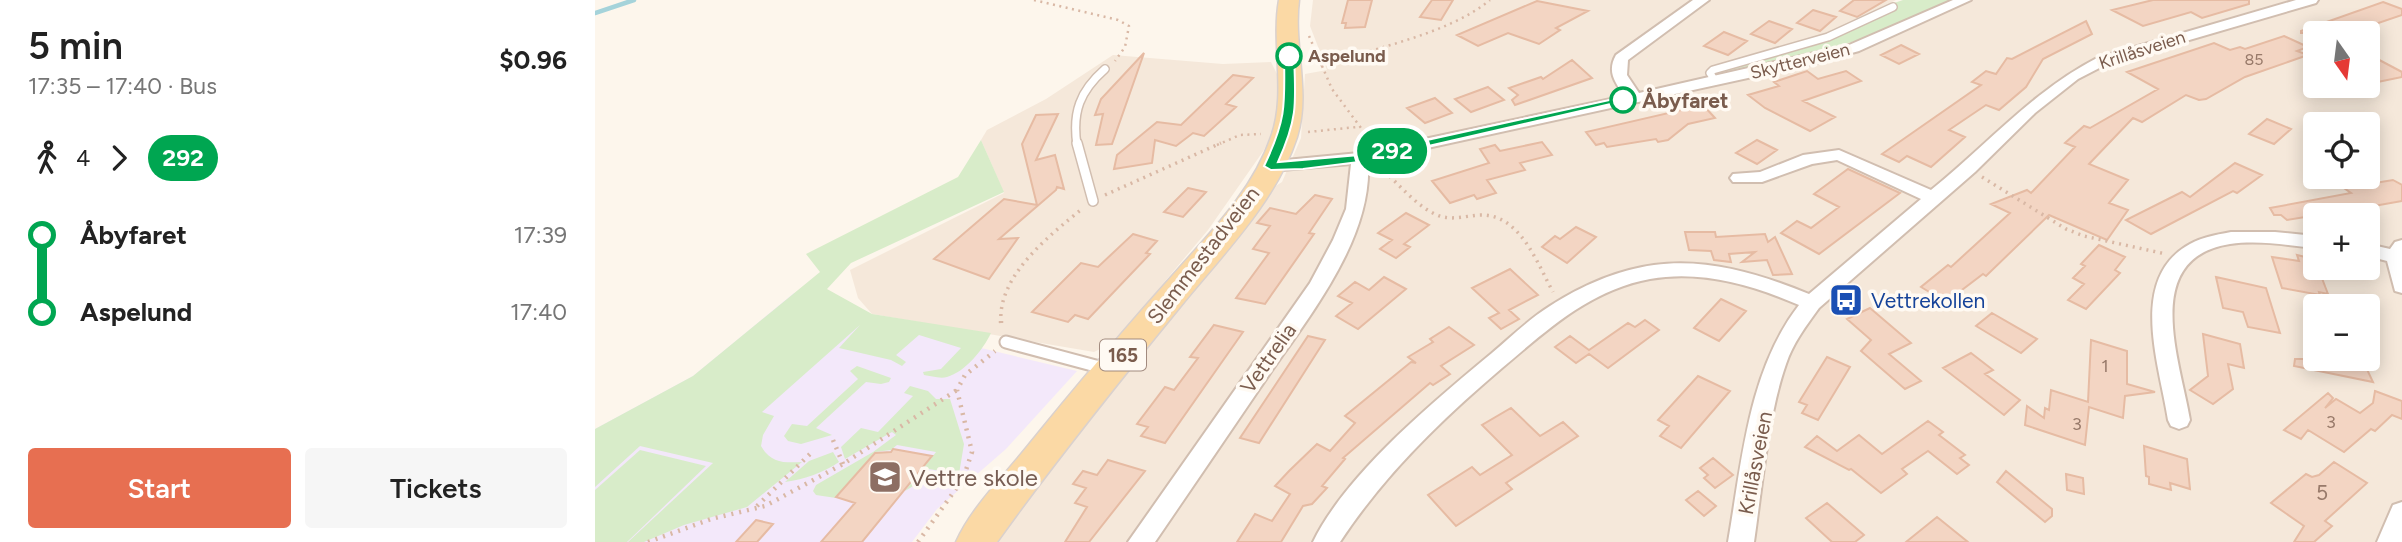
<!DOCTYPE html>
<meta charset="utf-8">
<style>
:root{--surface:#fff;--page:#f6f6f6;--text:#222;--muted:#767676;--accent:#e76f51}
body{margin:0;font-family:Figtree,sans-serif;background:var(--page);color:var(--text);height:100vh;display:flex;flex-direction:column;font-size:26px;white-space:nowrap}
*{box-sizing:border-box;margin:0}
p{font-size:23px;color:var(--muted)}
.icon{flex:none;width:38px;height:38px;fill:none;stroke:currentColor;stroke-width:2;stroke-linecap:round;stroke-linejoin:round}
.map{position:relative;flex:1;overflow:hidden}
.drawer{display:flex;flex-direction:column;background:var(--surface);width:595px}
.drawer>*{flex:none}
.badge{padding:0 14px;border-radius:23px;font-size:24px;line-height:46px}
.needle{width:46px;rotate:166deg}
.fabs{position:absolute;left:1708px;top:21px;display:grid;gap:14px}
.fabs a{display:grid;place-items:center;width:77px;height:77px;border-radius:7px;background:var(--surface);box-shadow:0 4px 18px #0003;font-size:35px}
.map>.badge{position:absolute;translate:-50% -50%;box-shadow:0 0 0 4px #fff}
.legs{display:flex;align-items:center;gap:10px;height:77px;padding:0 28px;font-size:23px}
.legs p{margin-inline-start:auto}
.overview{display:flex;align-items:center;justify-content:space-between;height:119px;padding:0 28px}
h1{font-size:38px;font-weight:600;line-height:52px}
.primary-button{display:flex;gap:14px;margin-top:auto;padding:14px 28px}
.primary-button a{flex:1;height:80px;border-radius:7px;background:var(--accent);color:#fff;font-size:28px;font-weight:600;line-height:80px;text-align:center}
.primary-button a+a{background:var(--page);color:var(--text)}
ul{padding:0 28px;list-style:none}
li{display:flex;align-items:center;gap:24px;height:77px;font-size:26px}
li i{display:grid;place-items:center;width:10px;height:100%;margin:0 9px;background:currentColor}
li i::after{content:'';width:18px;height:18px;margin:-9px;border:5px solid;border-radius:50%;background:var(--surface)}
li p{margin-inline-start:auto}
li:first-child i{background:linear-gradient(#0000 50%,currentColor 0)}
li:last-child i{background:linear-gradient(currentColor 50%,#0000 0)}
main{display:flex;flex:1;min-height:0}
.map>svg:first-child{display:block}
</style>
<main>
<section class="drawer">
<div class="overview"><div><h1>5 min</h1><p>17:35 – 17:40 · Bus</p></div><b>$0.96</b></div>
<div class="legs"><svg class="icon" aria-label="walk" viewBox="0 0 24 24"><circle cx="13" cy="4" r="2"/><path d="M13 8l-2 6 4 7M11 14l-3 7M7 12l3-4h3l4 4"/></svg>4<svg class="icon" aria-label="forward" viewBox="0 0 24 24"><path d="M9 5l7 7-7 7"/></svg><b class="badge" style="background:#00a651;color:#fff">292</b></div>
<ul>
<li><i style="color:#00a651"></i><b>Åbyfaret</b><p>17:39</p></li>
<li><i style="color:#00a651"></i><b>Aspelund</b><p>17:40</p></li>
</ul>
<div class="primary-button"><a>Start</a><a>Tickets</a></div>
</section>
<div class="map">
<svg width="1807" height="542" viewBox="0 0 1807 542">
<rect width="100%" height="100%" fill="#fdf6ec"/>
<!-- residential -->
<path fill="#f5e8da" fill-rule="evenodd" d="M 718,0 L 1301,0 L 1224,39 L 1112,74 L 1120,80 L 1219,59 L 1372,0 L 1807,0 L 1807,542 L 395,542 L 671,192 L 687,182 L 706,138 L 710,74 L 732,70 L 715,26 ZM 1720,33 L 1773,33 L 1773,86 L 1720,86 ZM 1720,124 L 1773,124 L 1773,177 L 1720,177 ZM 1720,215 L 1773,215 L 1773,268 L 1720,268 ZM 1720,306 L 1773,306 L 1773,359 L 1720,359 Z
M 518,55 L 628,64 L 676,62 L 683,76 L 682,121 L 669,150 L 613,230 L 519,342 L 499,352 L 277,314 L 263,298 L 255,270 L 409,193 L 386,140 L 392,130 L 451,99 Z"/>
<!-- education -->
<path fill="#f3e8fa" d="M 199,293 L 386,348 L 482,371 L 411,449 L 342,509 L 317,542 L 0,542 L 0,429 L 98,376 Z"/>
<!-- green -->
<path fill="#d8ecc9" d="M 1308,0 L 1358,0 L 1284,34 L 1212,55 L 1125,73 L 1228,40 L 1293,5 Z
M 386,140 L 409,192 L 256,263 L 232,289 L 277,314 L 396,333 C 388,350 370,372 352,377 C 345,379 336,376 329,375 L 328,372 L 346,369 L 366,348 L 324,335 L 301,355 L 311,362 L 307,366 L 296,360 L 244,348 L 265,325 L 167,412 L 179,416 L 168,435 L 166,446 C 176,463 189,463 207,462 L 152,507 L 89,525 L 49,542 L 33,542 L 118,463 L 45,446 L 0,487 L 0,429 L 98,376 L 225,272 L 211,254 L 363,177 Z
M 262,366 L 296,378 L 294,382 L 286,384 L 271,382 L 221,428 L 237,435 L 206,444 L 193,441 L 189,436 L 197,424 L 212,426 L 263,379 L 255,371 Z
M 315,386 L 333,391 L 341,399 L 355,399 L 369,444 L 364,474 L 334,469 L 325,482 L 310,491 L 341,452 L 302,445 L 296,450 L 280,452 L 241,498 L 221,495 L 218,491 L 221,485 L 278,452 L 301,435 L 297,432 L 250,459 L 246,447 L 266,428 L 283,432 L 318,396 L 309,393 Z
M 45,450 L 111,466 L 32,542 L 0,542 L 0,490 Z
M 238,452 L 244,462 C 228,473 210,479 190,482 L 214,461 Z"/>
<g fill="none" stroke-linecap="round" stroke-linejoin="round">
<!-- stream -->
<path stroke="#a5d3da" stroke-width="4.5" d="M 0,13 L 39,0"/>
</g>
<!-- building -->
<path fill="#f3d5c3" stroke="#e6bba3" stroke-width="2" d="M 753,0 L 777,0 L 770,27 L 750,28 L 751,23 L 747,23 Z
M 837,0 L 858,0 L 846,20 L 825,17 Z
M 1259,0 L 1291,0 L 1262,17 L 1245,11 Z
M 1558,0 L 1654,0 L 1654,4 L 1607,18 L 1596,12 L 1548,26 L 1517,10 Z
M 942,1 L 993,11 L 961,28 L 965,30 L 944,44 L 913,33 L 883,46 L 862,35 Z
M 1788,2 L 1807,9 L 1807,15 L 1754,33 L 1706,33 L 1706,31 Z
M 1218,10 L 1241,17 L 1225,31 L 1202,23 Z
M 1174,21 L 1197,29 L 1180,43 L 1156,34 Z
M 1491,21 L 1497,34 L 1448,59 L 1431,87 L 1404,110 L 1391,105 L 1354,130 L 1370,137 L 1336,167 L 1312,156 L 1304,162 L 1287,154 L 1386,85 L 1377,82 L 1391,71 L 1401,74 L 1412,58 L 1417,59 Z
M 1129,32 L 1152,41 L 1133,55 L 1109,46 Z
M 1689,36 L 1713,47 L 1702,51 L 1713,55 L 1650,77 L 1611,99 L 1604,100 L 1591,95 L 1547,122 L 1538,118 L 1494,164 L 1533,180 L 1514,203 L 1533,210 L 1512,240 L 1454,215 L 1391,276 L 1388,274 L 1351,302 L 1326,287 L 1353,265 L 1356,267 L 1415,213 L 1396,204 L 1432,190 L 1436,193 L 1480,147 L 1470,143 L 1489,126 L 1495,128 L 1563,89 L 1532,72 L 1619,43 L 1635,50 L 1645,47 L 1650,49 Z
M 1306,45 L 1324,54 L 1304,64 L 1286,55 Z
M 549,53 L 517,144 L 501,145 L 508,114 L 500,115 L 506,99 Z
M 1773,54 L 1807,72 L 1807,77 L 1773,84 Z
M 977,60 L 997,78 L 920,105 L 917,100 L 923,95 L 914,88 L 946,77 L 948,79 Z
M 1212,71 L 1223,79 L 1251,71 L 1266,81 L 1208,101 L 1240,117 L 1215,131 L 1170,108 L 1153,95 L 1184,86 L 1179,82 Z
M 638,75 L 658,78 L 631,104 L 641,107 L 609,136 L 598,133 L 581,146 L 560,140 L 557,163 L 519,169 L 522,155 L 562,122 L 586,125 Z
M 893,87 L 909,100 L 876,112 L 860,99 Z
M 840,98 L 857,113 L 830,123 L 812,108 Z
M 1108,105 L 1120,118 L 1093,124 L 1073,140 L 1063,142 L 1061,139 L 1012,147 L 1009,143 L 1001,145 L 991,132 Z
M 463,114 L 441,160 L 460,155 L 469,189 L 462,187 L 461,190 L 404,239 L 423,238 L 394,279 L 339,259 L 409,199 L 442,205 L 427,144 L 441,115 Z
M 1672,119 L 1696,129 L 1679,144 L 1654,134 Z
M 1162,140 L 1182,150 L 1162,164 L 1141,153 Z
M 947,142 L 957,155 L 925,163 L 930,170 L 892,180 L 901,193 L 882,199 L 879,195 L 855,203 L 837,181 L 894,163 L 885,149 L 900,145 L 905,151 Z
M 1640,163 L 1667,175 L 1642,193 L 1638,191 L 1556,234 L 1531,220 L 1587,192 L 1595,197 Z
M 1253,169 L 1305,193 L 1224,254 L 1186,233 L 1202,221 L 1216,228 L 1244,207 L 1219,194 Z
M 1798,180 L 1807,185 L 1807,201 L 1745,212 L 1750,215 L 1720,215 L 1720,224 L 1710,217 L 1692,220 L 1686,215 L 1679,215 L 1675,208 L 1756,193 L 1749,188 Z
M 593,188 L 611,192 L 588,217 L 569,212 Z
M 720,195 L 737,199 L 714,233 L 719,234 L 670,304 L 641,298 L 674,253 L 658,249 L 675,226 L 662,223 L 675,208 L 701,214 Z
M 811,213 L 834,225 L 809,244 L 815,247 L 801,258 L 785,249 L 797,240 L 783,233 Z
M 981,227 L 1001,237 L 972,263 L 947,247 L 960,236 L 965,239 Z
M 1090,232 L 1120,232 L 1121,237 L 1170,234 L 1173,242 L 1180,237 L 1197,274 L 1178,275 L 1172,260 L 1147,262 L 1160,252 L 1134,254 L 1136,262 L 1119,260 L 1116,251 L 1094,250 Z
M 538,234 L 562,241 L 551,253 L 555,254 L 493,319 L 480,315 L 473,322 L 437,312 L 486,263 L 503,267 Z
M 1504,245 L 1530,257 L 1520,270 L 1525,273 L 1491,309 L 1473,300 L 1489,284 L 1478,278 L 1490,266 L 1486,264 Z
M 1702,255 L 1719,259 L 1720,268 L 1723,268 L 1733,294 L 1724,292 L 1725,295 L 1687,288 L 1677,257 L 1704,261 Z
M 915,269 L 943,295 L 914,310 L 924,319 L 906,329 L 894,318 L 904,313 L 877,288 Z
M 789,277 L 811,289 L 763,329 L 741,316 L 757,303 L 743,296 L 760,282 L 774,290 Z
M 1621,277 L 1671,288 L 1685,333 L 1653,327 L 1648,312 L 1628,308 Z
M 1126,299 L 1151,311 L 1124,341 L 1099,328 Z
M 1275,308 L 1316,343 L 1294,354 L 1326,381 L 1310,389 L 1266,351 L 1276,340 L 1252,319 Z
M 1397,313 L 1442,339 L 1426,353 L 1381,326 Z
M 1050,320 L 1064,330 L 1013,368 L 994,354 L 981,363 L 960,347 L 975,336 L 994,350 L 1033,323 L 1040,327 Z
M 619,325 L 648,332 L 570,443 L 546,436 L 553,427 L 542,424 L 570,387 L 579,390 L 603,358 L 595,357 Z
M 854,327 L 879,345 L 846,366 L 855,374 L 838,385 L 835,383 L 748,458 L 750,459 L 727,486 L 732,488 L 717,504 L 708,506 L 686,542 L 642,542 L 660,514 L 677,521 L 695,494 L 680,486 L 694,471 L 722,444 L 735,451 L 760,423 L 750,416 L 816,362 L 821,363 L 813,357 L 838,342 L 835,339 Z
M 1608,334 L 1645,344 L 1649,368 L 1633,364 L 1638,389 L 1618,404 L 1595,390 L 1613,376 Z
M 713,336 L 730,340 L 664,443 L 645,438 Z
M 1496,340 L 1532,351 L 1532,384 L 1560,392 L 1530,396 L 1528,418 L 1494,407 L 1490,445 L 1430,425 L 1432,406 L 1449,418 L 1450,408 L 1454,410 L 1456,390 L 1493,402 Z
M 1376,353 L 1398,370 L 1390,374 L 1425,400 L 1409,415 L 1348,368 Z
M 1232,357 L 1255,367 L 1223,420 L 1207,413 L 1212,405 L 1204,402 Z
M 1700,359 L 1759,359 L 1769,363 L 1778,382 L 1699,366 Z
M 1103,376 L 1135,391 L 1086,448 L 1065,436 L 1074,426 L 1063,420 Z
M 1780,391 L 1807,401 L 1807,419 L 1797,415 L 1780,431 L 1776,429 L 1749,452 L 1713,430 L 1706,439 L 1689,430 L 1733,393 L 1738,398 L 1730,408 L 1741,399 L 1765,413 L 1778,403 Z
M 916,408 L 945,436 L 968,422 L 983,436 L 911,483 L 917,489 L 861,526 L 833,495 L 877,467 L 885,475 L 917,455 L 887,425 Z
M 1333,421 L 1348,432 L 1344,435 L 1370,455 L 1365,458 L 1374,465 L 1362,474 L 1333,451 L 1307,469 L 1312,474 L 1286,493 L 1256,469 L 1254,470 L 1210,447 L 1222,436 L 1242,451 L 1264,435 L 1287,454 Z
M 1549,446 L 1592,459 L 1595,489 L 1575,483 L 1576,490 L 1554,484 L 1554,477 L 1551,476 Z
M 298,449 L 337,456 L 267,542 L 226,542 L 260,503 L 241,497 L 280,453 L 296,452 Z
M 1118,458 L 1138,475 L 1120,488 L 1109,478 L 1113,475 L 1105,468 Z
M 513,460 L 550,471 L 494,542 L 470,542 L 492,507 L 480,503 L 491,488 L 478,484 L 488,471 L 502,475 Z
M 1739,462 L 1772,483 L 1730,521 L 1737,526 L 1719,542 L 1699,542 L 1709,526 L 1676,503 L 1711,474 L 1717,477 L 1724,475 Z
M 1411,471 L 1457,509 L 1457,516 L 1450,522 L 1402,482 Z
M 1471,474 L 1488,478 L 1489,494 L 1472,490 Z
M 1103,491 L 1121,506 L 1109,516 L 1091,500 Z
M 1232,503 L 1269,535 L 1260,542 L 1237,542 L 1211,518 Z
M 1342,517 L 1373,542 L 1311,542 Z
M 161,520 L 178,524 L 162,542 L 141,542 Z"/>
<g fill="none" stroke-linecap="round" stroke-linejoin="round">
<defs>
<path id="service-far2" d="M 1120,81 L 1115,73 L 1118,70 L 1233,37 L 1298,7
M 482,145 C 477,112 485,91 510,69"/>
<path id="service-far1" d="M 482,143 L 498,201"/>
<path id="service" d="M 411,342 L 512,369"/>
<path id="minor" d="M 1098,0 L 1114,0 L 1033,60 L 1032,75 L 1044,93 L 1254,45 L 1358,0 L 1376,0 L 1264,51 L 1221,63 L 773,161 C 778,243 708,323 665,388 C 630,439 595,491 560,542 L 533,542 L 715,283 L 738,240 L 751,209 L 756,164 L 675,171 L 669,170 L 667,166 L 669,162 L 764,153 L 1030,96 C 1019,82 1012,71 1021,55 Z
M 1701,0 L 1723,0 L 1721,3 L 1512,64 L 1483,79 L 1440,113 L 1380,172 L 1224,308 C 1211,326 1198,343 1191,364 C 1173,415 1167,487 1159,542 L 1133,542 C 1147,462 1153,371 1204,305 C 1157,285 1107,270 1055,279 C 995,290 952,330 907,368 C 846,420 789,475 745,542 L 718,542 C 751,474 839,401 897,353 C 916,337 934,319 955,306 C 986,286 1022,270 1059,265 C 1113,258 1165,274 1214,294 L 1326,199 L 1242,160 L 1217,164 L 1167,182 L 1138,182 L 1135,178 L 1138,174 L 1165,172 L 1208,155 L 1244,150 L 1336,190 C 1392,145 1438,91 1502,58 Z
M 1636,232 L 1680,232 L 1720,236 L 1720,248 C 1692,245 1663,240 1635,244 C 1545,258 1585,360 1595,420 L 1592,426 L 1584,429 L 1576,426 L 1573,420 C 1565,367 1534,283 1590,247 C 1603,238 1620,235 1636,232 Z
M 1807,240 L 1807,293 L 1800,291 L 1792,261 L 1773,256 L 1773,244 L 1795,249 L 1800,242 Z
M 1807,502 L 1807,542 L 1782,542 L 1798,505 Z"/>
<path id="primary" d="M 684,0 L 704,0 C 698,46 716,92 702,137 C 681,202 627,255 585,307 C 522,384 460,461 402,542 L 361,542 C 376,509 404,481 427,453 C 478,390 531,327 585,267 C 620,228 659,187 676,137 C 692,93 676,45 684,0 Z"/>
</defs>
<!-- service-far2 casing -->
<use href="#service-far2" stroke="#d1beb0" stroke-width="10"/>
<!-- service-far1 casing -->
<use href="#service-far1" stroke="#d1beb0" stroke-width="12"/>
<!-- service casing -->
<use href="#service" stroke="#d1beb0" stroke-width="15"/>
<!-- minor casing -->
<use href="#minor" stroke="#d1beb0" stroke-width="4"/>
<!-- primary casing -->
<use href="#primary" stroke="#dad1cd" stroke-width="3"/>
<!-- path-far2 -->
<path stroke="#d9b8a5" stroke-width="2.5" stroke-dasharray="2 4.5" stroke-linecap="butt" d="M 439,0 L 523,20 L 534,26 L 530,47 L 520,61
M 714,36 L 737,89 L 775,140
M 725,65 C 777,49 854,34 895,0
M 713,132 L 762,127
M 622,145 L 645,135 L 666,134"/>
<!-- path-far1 -->
<path stroke="#d9b8a5" stroke-width="3.5" stroke-dasharray="2 5" stroke-linecap="butt" d="M 784,167 C 803,182 819,205 842,215 C 856,221 870,216 884,215 C 925,213 942,263 958,292
M 1387,177 L 1471,229 L 1489,236 L 1571,254
M 510,195 L 626,143
M 406,323 C 402,276 455,235 488,208"/>
<!-- path -->
<path stroke="#d9b8a5" stroke-width="4.5" stroke-dasharray="2 6" stroke-linecap="butt" d="M 406,321 L 406,328
M 238,440 L 248,464
M 162,506 L 217,452
M 53,542 L 116,519 L 170,506 L 248,464 L 362,390
M 323,542 L 368,479 L 377,452 L 362,390 L 370,375 L 400,351"/>
<!-- service-far2 -->
<use href="#service-far2" stroke="#fff" stroke-width="7"/>
<!-- service-far1 -->
<use href="#service-far1" stroke="#fff" stroke-width="9"/>
<!-- service -->
<use href="#service" stroke="#fff" stroke-width="11"/>
<!-- minor -->
<use href="#minor" fill="#fff" fill-rule="evenodd"/>
<!-- primary -->
<use href="#primary" fill="#fbd9a5" fill-rule="evenodd"/>
</g>
<!-- line-1 -->
<path fill="#00a651" stroke="#fff" stroke-width="2" d="M 694,53 L 699,56 C 701,103 703,118 683,162 L 764,155 L 1028,97 L 1033,100 L 764,162 L 708,169 L 676,170 L 669,166 C 691,120 690,106 689,56 Z"/>
<!-- icons -->
<defs>
<symbol id="bus-square" viewBox="-11 -11 22 22"><rect x="-9" y="-9" width="18" height="18" rx="4" fill="#1a4fb4" stroke="#fffaf3"/><path d="M-5-6H5V4H4V6H2V4H-2V6H-4V4H-5ZM-3.5-4V0h7V-4ZM-3.5 1.2v1.5H-2V1.2ZM2 1.2v1.5H3.5V1.2Z" fill="#fff"/></symbol>
<symbol id="school-square" viewBox="-11 -11 22 22"><rect x="-9" y="-9" width="18" height="18" rx="4" fill="#8d6e63" stroke="#fffaf3"/><path d="M0-5L7-2L0 1L-7-2ZM-4 1L0 2.5L4 1V4Q0 6-4 4Z" fill="#fff"/></symbol>
</defs>
<g fill-rule="evenodd">
<use href="#bus-square" x="1232" y="281" width="38" height="38"/>
<use href="#school-square" x="271" y="458" width="38" height="38"/>
</g>
<!-- markers -->
<g fill="#fff" stroke="#00a651" stroke-width="3.5">
<circle cx="694" cy="56" r="12"/>
<circle cx="1028" cy="100" r="12"/>
</g>
<g text-anchor="middle" dominant-baseline="central" stroke-width="7" stroke-linejoin="round" paint-order="stroke">
<!-- far-number labels -->
<g font-size="16" fill="#987a6a">
<text x="1659" y="59">85</text>
</g>
<!-- far-street labels -->
<g font-size="18" fill="#7a5c4d" stroke="#fffaf3">
<text transform="translate(1547 50) rotate(-18)">Krillåsveien</text>
<text transform="translate(1205 61) rotate(-14)">Skytterveien</text>
</g>
<!-- far-stop labels -->
<g font-size="18" font-weight="bold" fill="#7a5c4d" stroke="#fffaf3" text-anchor="start">
<text x="713" y="56">Aspelund</text>
</g>
<!-- number labels -->
<g font-size="18" fill="#987a6a">
<text x="1510" y="366">1</text>
<text x="1736" y="422">3</text>
<text x="1482" y="424">3</text>
</g>
<!-- shield labels -->
<rect fill="#fffaf3" stroke="#a28b7f" stroke-width="2" x="505" y="339.5" width="46" height="31" rx="5"/>
<g font-size="19" font-weight="bold" fill="#7a5c4d">
<text x="528" y="355">165</text>
</g>
<!-- stop labels -->
<g font-size="21" font-weight="bold" fill="#7a5c4d" stroke="#fffaf3" text-anchor="start">
<text x="1047" y="100">Åbyfaret</text>
</g>
<!-- street labels -->
<g font-size="21" fill="#7a5c4d" stroke="#fffaf3">
<text transform="translate(608 255) rotate(-52)">Slemmestadveien</text>
<text transform="translate(673 358) rotate(-55)">Vettrelia</text>
<text transform="translate(1160 463) rotate(-79)">Krillåsveien</text>
</g>
<!-- transit labels -->
<g font-size="21" fill="#164399" stroke="#fffaf3" text-anchor="start">
<text x="1276" y="300">Vettrekollen</text>
</g>
<!-- near-number labels -->
<g font-size="21" fill="#987a6a">
<text x="1727" y="492">5</text>
</g>
<!-- near-education labels -->
<g font-size="24" fill="#785e54" stroke="#fffaf3" text-anchor="start">
<text x="314" y="477">Vettre skole</text>
</g>
</g>
</svg>
<div class="fabs">
<a><svg class="needle" viewBox="-14 -14 28 28"><path d="M0-13l5 13h-10z" fill="#e53935"/><path d="M0 13l5-13h-10z" fill="#767676"/></svg></a>
<a><svg class="icon" aria-label="locate" viewBox="0 0 24 24"><circle cx="12" cy="12" r="6"/><path d="M12 2v4M12 18v4M2 12h4M18 12h4"/></svg></a>
<a>+</a>
<a>−</a>
</div>
<b class="badge" style="left:797px;top:151px;background:#00a651;color:#fff">292</b>
</div>
</main>
